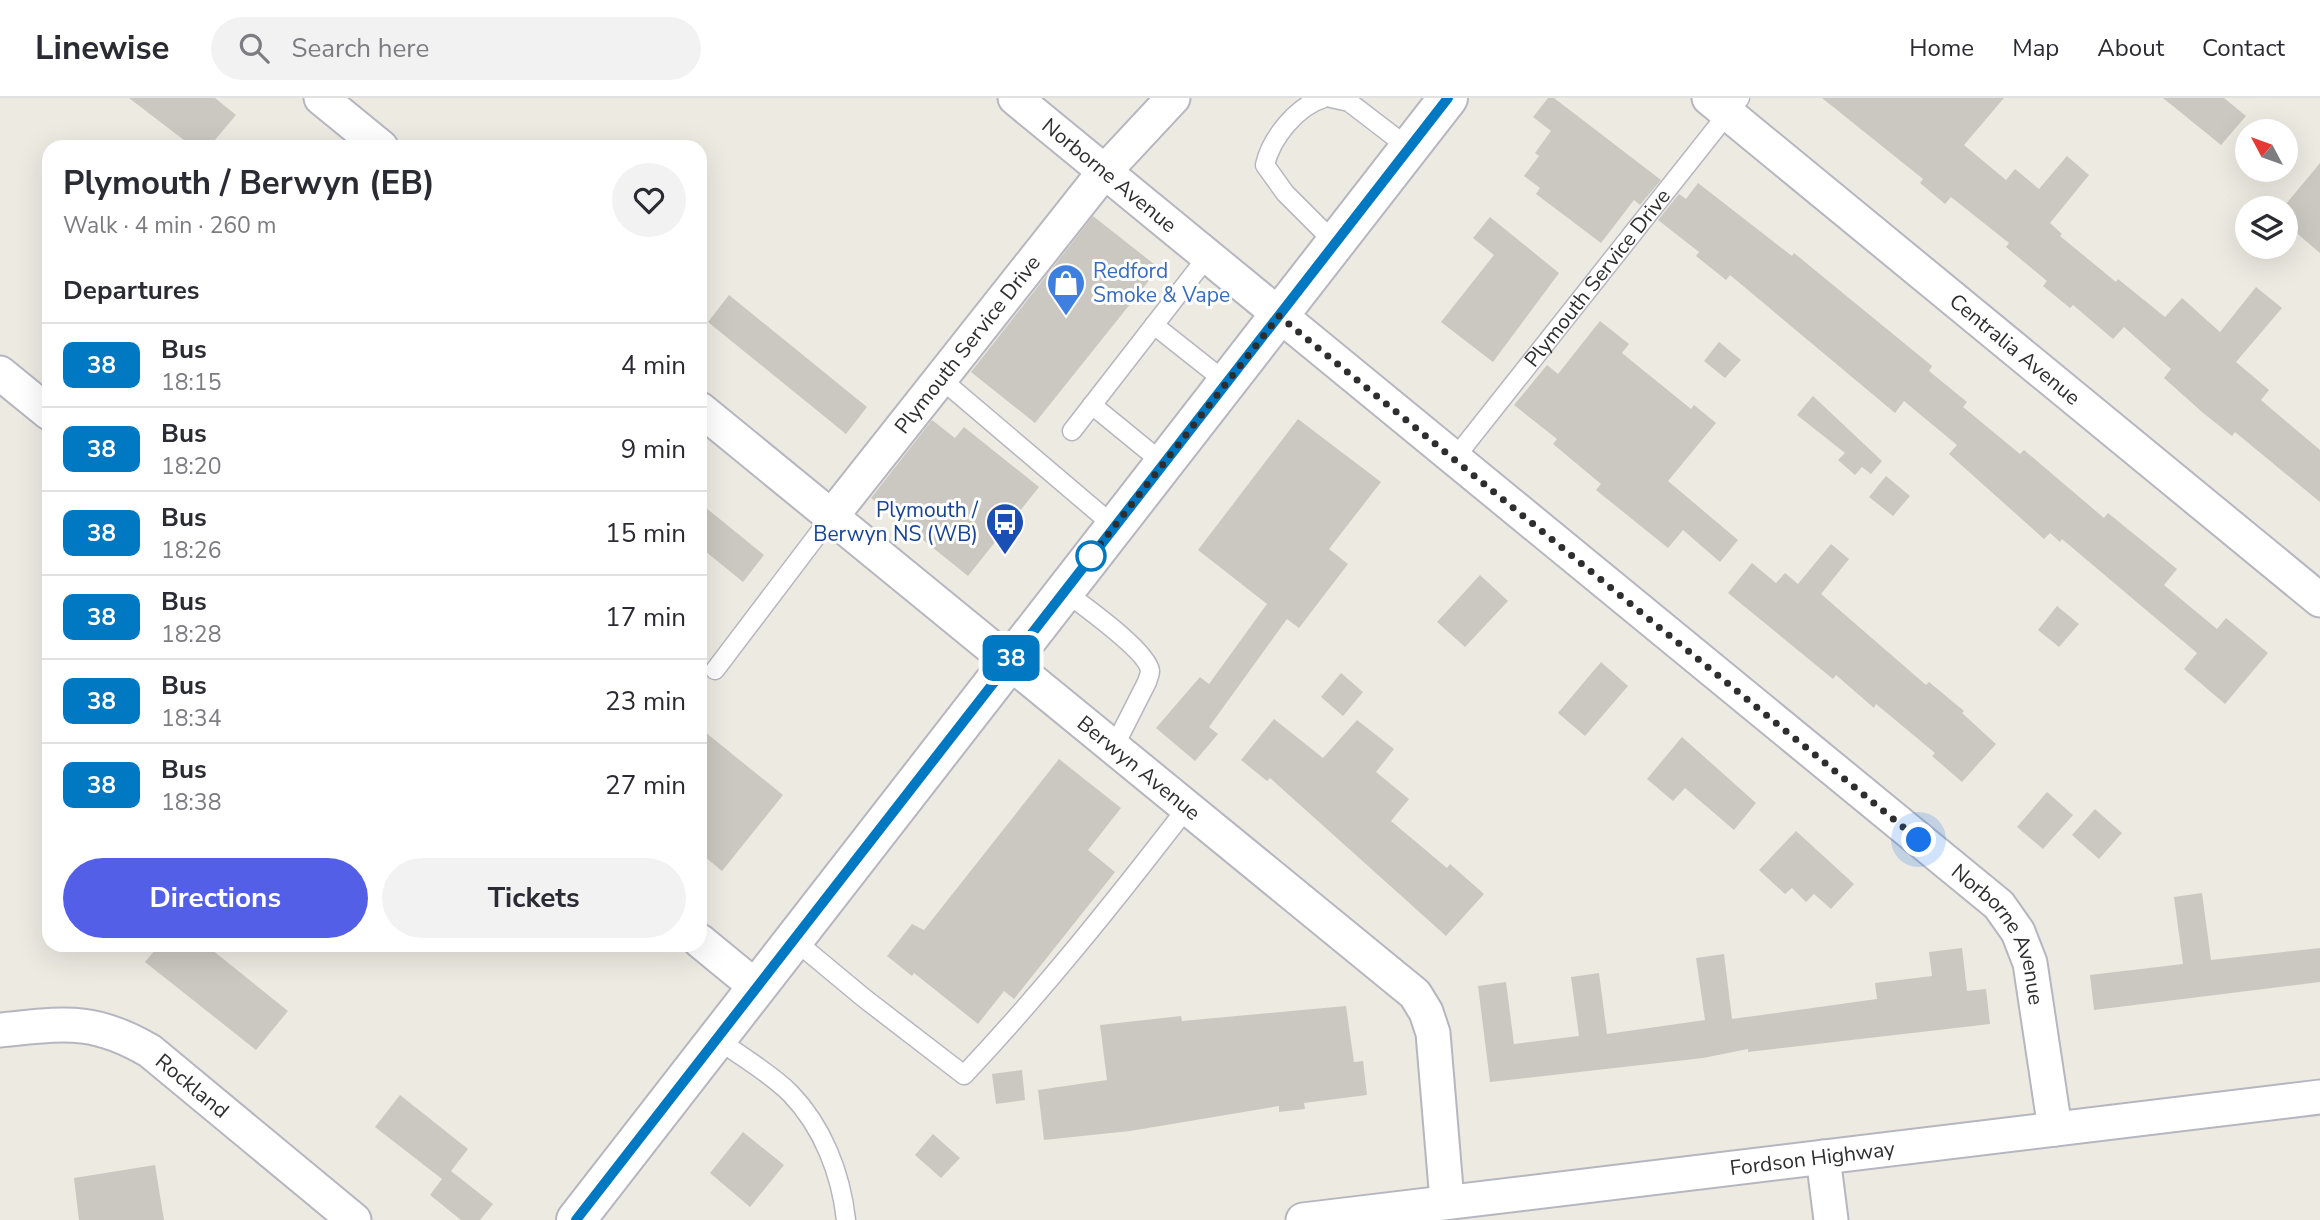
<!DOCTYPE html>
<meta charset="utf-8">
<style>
:root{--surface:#fff;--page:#f2f2f3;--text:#2b2b33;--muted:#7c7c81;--line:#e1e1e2;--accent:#545fe8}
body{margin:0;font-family:"Nunito Sans",sans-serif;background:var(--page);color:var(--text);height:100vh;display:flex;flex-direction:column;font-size:26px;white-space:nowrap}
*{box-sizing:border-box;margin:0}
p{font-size:23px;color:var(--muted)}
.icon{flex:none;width:38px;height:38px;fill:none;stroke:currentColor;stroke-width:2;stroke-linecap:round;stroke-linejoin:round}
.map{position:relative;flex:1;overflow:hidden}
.side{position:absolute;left:42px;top:42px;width:665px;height:812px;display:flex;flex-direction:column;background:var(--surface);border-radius:21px;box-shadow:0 7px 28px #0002}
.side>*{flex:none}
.badge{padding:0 14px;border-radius:10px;font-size:24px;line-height:46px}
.needle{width:46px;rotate:311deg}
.tools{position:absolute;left:2235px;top:21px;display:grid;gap:14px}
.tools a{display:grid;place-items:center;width:63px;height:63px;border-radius:50%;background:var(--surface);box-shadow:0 7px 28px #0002;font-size:35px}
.you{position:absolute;width:35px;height:35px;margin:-18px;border:5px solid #fff;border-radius:50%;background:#1a73e8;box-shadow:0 0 0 10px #1a73e833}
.map>.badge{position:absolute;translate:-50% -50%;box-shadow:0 0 0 4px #fff}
h2{padding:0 21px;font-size:26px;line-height:63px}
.round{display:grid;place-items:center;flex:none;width:74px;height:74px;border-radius:37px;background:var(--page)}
.headline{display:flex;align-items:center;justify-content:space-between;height:119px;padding:0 21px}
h1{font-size:33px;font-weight:700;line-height:52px}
.action{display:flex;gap:14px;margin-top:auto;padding:14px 21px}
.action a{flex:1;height:80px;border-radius:42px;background:var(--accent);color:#fff;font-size:28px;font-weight:700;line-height:80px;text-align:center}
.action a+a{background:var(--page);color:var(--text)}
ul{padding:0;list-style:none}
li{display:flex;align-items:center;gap:21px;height:84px;padding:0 21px;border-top:2px solid var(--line)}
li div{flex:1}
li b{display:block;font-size:26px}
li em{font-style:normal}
li .badge{min-width:77px;font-weight:700;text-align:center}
header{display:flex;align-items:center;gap:42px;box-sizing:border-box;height:98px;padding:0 35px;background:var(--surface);border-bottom:2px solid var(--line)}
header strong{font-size:33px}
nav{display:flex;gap:38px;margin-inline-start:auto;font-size:24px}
.search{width:490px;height:63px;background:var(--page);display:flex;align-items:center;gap:18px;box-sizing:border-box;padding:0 24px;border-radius:38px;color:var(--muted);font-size:26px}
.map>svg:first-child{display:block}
</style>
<header>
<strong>Linewise</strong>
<div class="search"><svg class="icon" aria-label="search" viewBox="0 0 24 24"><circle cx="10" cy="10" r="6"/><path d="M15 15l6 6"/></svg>Search here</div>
<nav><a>Home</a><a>Map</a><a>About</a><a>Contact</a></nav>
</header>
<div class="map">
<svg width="2320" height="1122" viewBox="0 0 2320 1122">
<rect width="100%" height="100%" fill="#edeae2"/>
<!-- building -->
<path fill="#cac8c0" d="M 129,0 L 215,0 L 236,17 L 209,49 L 193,49 Z
M 1548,0 L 1554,0 L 1661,82 L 1640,107 L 1634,102 L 1601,145 L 1536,96 L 1540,90 L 1524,78 L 1539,58 L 1535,55 L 1551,33 L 1533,19 Z
M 1822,0 L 2004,0 L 1964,47 L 2006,82 L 2015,71 L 2039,91 L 2067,58 L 2089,77 L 2050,125 L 2062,136 L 2060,138 L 2116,184 L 2118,181 L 2165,219 L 2182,200 L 2220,234 L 2256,189 L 2282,210 L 2236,264 L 2269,292 L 2261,302 L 2320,352 L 2320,404 L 2235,334 L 2232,338 L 2202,314 L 2164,280 L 2171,271 L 2124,229 L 2113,241 L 2073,207 L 2070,210 L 2043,188 L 2047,183 L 2006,149 L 2009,145 L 1951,99 L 1945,106 L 1920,85 L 1923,81 Z
M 2163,0 L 2224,0 L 2246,18 L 2221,47 Z
M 2320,65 L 2320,155 L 2286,126 L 2286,106 Z
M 1698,85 L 1792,158 L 1794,155 L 1932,268 L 1929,273 L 1967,304 L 1963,309 L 2020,356 L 2024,352 L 2104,420 L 2108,415 L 2177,471 L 2164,487 L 2217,531 L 2226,520 L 2268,555 L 2225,606 L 2184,571 L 2197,555 L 2062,441 L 2060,444 L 2050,435 L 2044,441 L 1949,356 L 1957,347 L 1904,303 L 1895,315 L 1730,177 L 1726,182 L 1696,158 L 1699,154 L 1658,122 L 1679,96 L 1686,101 Z
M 1093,118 L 1159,170 L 1035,325 L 971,274 Z
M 1490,119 L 1559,175 L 1493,264 L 1441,224 L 1494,157 L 1473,140 Z
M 729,197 L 867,309 L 846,336 L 708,224 Z
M 1600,223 L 1629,246 L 1622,255 L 1691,311 L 1694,307 L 1716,325 L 1668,383 L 1738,442 L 1720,464 L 1683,432 L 1668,450 L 1596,392 L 1601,386 L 1553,346 L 1557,341 L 1514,307 L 1547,267 L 1558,276 Z
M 1719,244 L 1741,262 L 1725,280 L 1704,263 Z
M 1813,298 L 1882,363 L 1871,376 L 1862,369 L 1855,377 L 1838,362 L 1845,355 L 1797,317 Z
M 1298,321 L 1381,384 L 1329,451 L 1348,466 L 1299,530 L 1287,521 L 1209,629 L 1218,636 L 1195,663 L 1156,630 L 1200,579 L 1209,586 L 1267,506 L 1198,452 Z
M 932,322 L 955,340 L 964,329 L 1039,389 L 968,478 L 871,400 Z
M 1886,378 L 1910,398 L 1893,418 L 1869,399 Z
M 700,405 L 764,457 L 743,484 L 700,449 Z
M 1831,446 L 1849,461 L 1821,496 L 1926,587 L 1929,584 L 1964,613 L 1962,615 L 1996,646 L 1962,684 L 1932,658 L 1935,655 L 1876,606 L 1874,610 L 1836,577 L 1833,581 L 1728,495 L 1752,465 L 1776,485 L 1785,475 L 1798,486 Z
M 1480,477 L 1508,503 L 1465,549 L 1437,524 Z
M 2057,508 L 2079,526 L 2059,549 L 2038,532 Z
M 1601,564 L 1628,588 L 1585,638 L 1558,615 Z
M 1341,575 L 1363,594 L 1343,618 L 1321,599 Z
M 1274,621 L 1323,660 L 1357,622 L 1394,651 L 1376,674 L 1409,701 L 1391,723 L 1447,770 L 1450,766 L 1484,796 L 1446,838 L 1270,680 L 1267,683 L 1241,662 Z
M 700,630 L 783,697 L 722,773 L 700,755 Z
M 1682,639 L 1756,705 L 1734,732 L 1685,690 L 1673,703 L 1647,681 Z
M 1059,661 L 1121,710 L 1088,752 L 1115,774 L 1014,901 L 1004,893 L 978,926 L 914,875 L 912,878 L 887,858 L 912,826 L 924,832 Z
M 2047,694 L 2073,717 L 2043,751 L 2017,729 Z
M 2095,711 L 2122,735 L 2099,761 L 2072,737 Z
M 1796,733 L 1854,786 L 1831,811 L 1814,796 L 1806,804 L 1792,790 L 1785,796 L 1759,772 Z
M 2202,795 L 2211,862 L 2320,850 L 2320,884 L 2094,912 L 2090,877 L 2183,866 L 2174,799 Z
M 159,847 L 206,847 L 288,913 L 256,952 L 145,864 Z
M 1962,850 L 1967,893 L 1986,891 L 1990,926 L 1748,954 L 1748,951 L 1703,960 L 1490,984 L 1478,888 L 1506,884 L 1514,946 L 1579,938 L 1571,879 L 1599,875 L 1607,936 L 1705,922 L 1696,860 L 1724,856 L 1732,921 L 1877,901 L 1875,885 L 1932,878 L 1929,854 Z
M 1346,908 L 1354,964 L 1363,963 L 1367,997 L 1304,1005 L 1305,1011 L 1279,1014 L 1279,1008 L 1130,1033 L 1044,1042 L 1038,992 L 1107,982 L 1100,927 L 1181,918 L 1182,923 Z
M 1022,972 L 1025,1002 L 996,1006 L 992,976 Z
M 400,997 L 468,1051 L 451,1073 L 493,1106 L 480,1122 L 461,1122 L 430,1097 L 442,1081 L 375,1029 Z
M 743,1034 L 784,1067 L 750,1109 L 710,1075 Z
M 933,1036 L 960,1060 L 941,1080 L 915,1057 Z
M 155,1067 L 164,1122 L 79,1122 L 74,1080 Z"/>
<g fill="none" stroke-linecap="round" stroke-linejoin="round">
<defs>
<g id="service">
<path d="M 1324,0 C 1297,8 1271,40 1265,67 L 1285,95 L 1335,145"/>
<path d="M 1331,0 L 1349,4 L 1409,50"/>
<path d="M 1154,227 L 1226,284"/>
<path d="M 941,281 L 1114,428"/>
<path d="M 1092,307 L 1163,365"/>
<path d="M 1072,333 L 1207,159"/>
<path id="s1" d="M 1454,361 L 1740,0"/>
<path d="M 1064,493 C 1081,506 1148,553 1150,573 C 1150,577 1148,580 1147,584 L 1113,651"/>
<path d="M 715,572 L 831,419"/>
<path d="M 793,841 L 864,900 L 964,977 C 1044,892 1115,803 1186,711"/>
<path d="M 716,940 C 740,958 769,974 790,995 C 823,1029 841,1076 846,1122"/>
</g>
<g id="minor">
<path d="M 321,0 L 381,49"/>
<path id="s2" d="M 1015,0 L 1999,807 L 2018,834 L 2030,865 L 2055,1031"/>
<path id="s3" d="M 1709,0 L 2320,502"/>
<path d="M 0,275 L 49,315"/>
<path id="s4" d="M 700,311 L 1415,896 L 1426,914 L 1433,935 L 1447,1103"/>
<path id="s5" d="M 831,419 L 1104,74 L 1173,0"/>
<path d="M 700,843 L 756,889"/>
<path id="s6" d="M 0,932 C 63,926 92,919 150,953 L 354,1122"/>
<path d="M 1823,1059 L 1831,1122"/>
<path id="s7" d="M 1303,1122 L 2320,999"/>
</g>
<path id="secondary" d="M 576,1122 L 1448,0"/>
</defs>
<!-- service casing -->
<use href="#service" stroke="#b5b6c0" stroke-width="21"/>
<!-- minor casing -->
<use href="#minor" stroke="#b5b6c0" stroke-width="37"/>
<!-- secondary casing -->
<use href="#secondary" stroke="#b5b6c0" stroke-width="42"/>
<!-- service -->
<use href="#service" stroke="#fff" stroke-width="18"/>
<!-- minor -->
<use href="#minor" stroke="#fff" stroke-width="33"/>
<!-- secondary -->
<use href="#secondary" stroke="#fff" stroke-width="38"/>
</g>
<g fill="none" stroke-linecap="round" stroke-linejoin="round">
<defs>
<path id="line" d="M 576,1122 L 1448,0"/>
</defs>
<!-- line casing -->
<use href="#line" stroke="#fff" stroke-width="16"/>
<!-- line -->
<use href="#line" stroke="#0079c2" stroke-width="10"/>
<!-- walk -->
<path stroke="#2e2e2e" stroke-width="7" stroke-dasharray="0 12.6" d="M 1091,458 L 1088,462 L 1279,218 L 1919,742"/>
</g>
<!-- icons -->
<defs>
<symbol id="shop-pin" viewBox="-11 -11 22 30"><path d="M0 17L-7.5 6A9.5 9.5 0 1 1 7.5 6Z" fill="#3f7fe0" stroke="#fff"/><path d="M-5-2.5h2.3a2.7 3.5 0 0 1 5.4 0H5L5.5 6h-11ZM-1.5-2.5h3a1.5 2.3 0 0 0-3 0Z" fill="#fff"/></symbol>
<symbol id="bus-pin" viewBox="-11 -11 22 30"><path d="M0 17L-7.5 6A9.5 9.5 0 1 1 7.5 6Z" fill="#1a4fb4" stroke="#fff"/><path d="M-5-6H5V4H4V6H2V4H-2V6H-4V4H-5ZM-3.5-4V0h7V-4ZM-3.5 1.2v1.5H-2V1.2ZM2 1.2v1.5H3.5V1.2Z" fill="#fff"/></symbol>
</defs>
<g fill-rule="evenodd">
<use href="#shop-pin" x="1044" y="163" width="44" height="60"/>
<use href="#bus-pin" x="983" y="402" width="44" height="60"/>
</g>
<!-- markers -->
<circle fill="#fff" stroke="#0079c2" stroke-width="3.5" cx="1091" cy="458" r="14"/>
<g text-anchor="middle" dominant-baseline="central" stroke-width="6" stroke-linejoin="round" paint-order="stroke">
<!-- street labels -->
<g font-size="21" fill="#2e2e2e" stroke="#fff">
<text stroke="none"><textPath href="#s2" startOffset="122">Norborne Avenue</textPath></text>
<text stroke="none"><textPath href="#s1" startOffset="231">Plymouth Service Drive</textPath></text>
<text stroke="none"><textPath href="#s5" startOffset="220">Plymouth Service Drive</textPath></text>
<text stroke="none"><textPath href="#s3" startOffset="396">Centralia Avenue</textPath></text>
<text stroke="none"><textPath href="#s4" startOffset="567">Berwyn Avenue</textPath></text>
<text stroke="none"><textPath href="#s2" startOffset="1298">Norborne Avenue</textPath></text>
<text stroke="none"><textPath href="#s6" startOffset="210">Rockland</textPath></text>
<text stroke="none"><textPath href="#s7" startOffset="513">Fordson Highway</textPath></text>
</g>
<!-- shop labels -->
<g font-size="21" fill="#366cbe" stroke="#fff" text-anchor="start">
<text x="1093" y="173">Redford<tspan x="1093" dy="24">Smoke &amp; Vape</tspan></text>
</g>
<!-- transit labels -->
<g font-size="21" fill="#164399" stroke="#fff" text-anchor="end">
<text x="978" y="412">Plymouth /<tspan x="978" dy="24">Berwyn NS (WB)</tspan></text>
</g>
</g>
</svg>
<div class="tools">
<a><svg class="needle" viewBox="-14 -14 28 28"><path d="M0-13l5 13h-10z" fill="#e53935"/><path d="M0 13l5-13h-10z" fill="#7c7c81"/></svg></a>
<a><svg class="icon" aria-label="layers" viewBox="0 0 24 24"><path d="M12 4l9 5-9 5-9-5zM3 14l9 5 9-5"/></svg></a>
</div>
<div class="you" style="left:1919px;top:742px"></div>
<b class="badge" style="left:1011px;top:560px;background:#0079c2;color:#fff">38</b>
<section class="side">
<div class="headline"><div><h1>Plymouth / Berwyn (EB)</h1><p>Walk · 4 min · 260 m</p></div><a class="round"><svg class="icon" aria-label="heart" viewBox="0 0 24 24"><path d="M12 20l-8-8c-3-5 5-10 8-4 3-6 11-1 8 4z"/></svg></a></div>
<h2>Departures</h2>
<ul>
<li><span class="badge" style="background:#0079c2;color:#fff">38</span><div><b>Bus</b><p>18:15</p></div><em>4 min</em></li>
<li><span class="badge" style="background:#0079c2;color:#fff">38</span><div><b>Bus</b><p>18:20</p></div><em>9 min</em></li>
<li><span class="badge" style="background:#0079c2;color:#fff">38</span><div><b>Bus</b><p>18:26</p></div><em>15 min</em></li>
<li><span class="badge" style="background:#0079c2;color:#fff">38</span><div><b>Bus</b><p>18:28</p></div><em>17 min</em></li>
<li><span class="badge" style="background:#0079c2;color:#fff">38</span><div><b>Bus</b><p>18:34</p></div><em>23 min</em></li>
<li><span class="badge" style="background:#0079c2;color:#fff">38</span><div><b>Bus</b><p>18:38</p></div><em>27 min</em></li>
</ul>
<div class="action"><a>Directions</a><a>Tickets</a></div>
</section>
</div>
